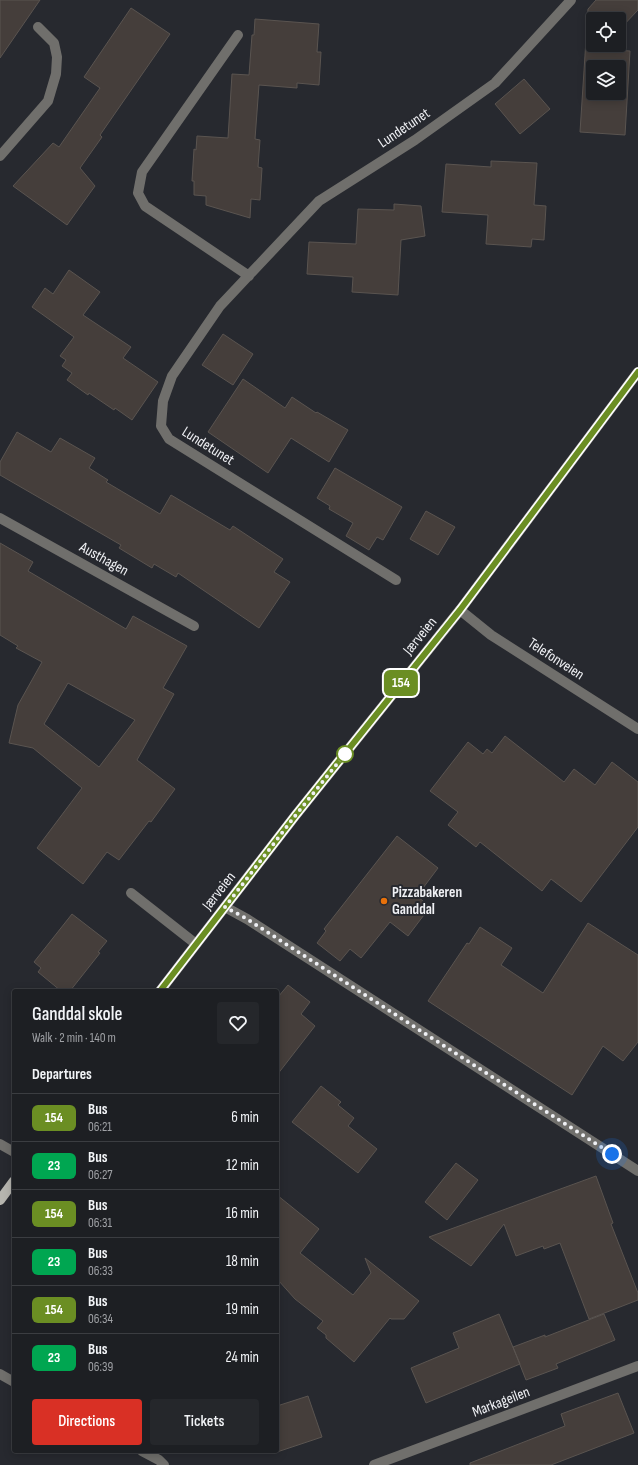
<!DOCTYPE html>
<meta charset="utf-8">
<style>
:root{--surface:#1d1f23;--page:#25272b;--text:#f1f3f6;--muted:#a0a2a6;--line:#3b3d41;--accent:#d93025}
body{margin:0;font-family:"Sofia Sans Condensed",sans-serif;background:var(--page);color:var(--text);height:100vh;display:flex;flex-direction:column;font-size:15px;white-space:nowrap}
*{box-sizing:border-box;margin:0}
p{font-size:13px;color:var(--muted)}
.icon{flex:none;width:22px;height:22px;fill:none;stroke:currentColor;stroke-width:2;stroke-linecap:round;stroke-linejoin:round}
.map{position:relative;flex:1;overflow:hidden}
.sheet{position:absolute;left:12px;top:989px;width:267px;height:464px;display:flex;flex-direction:column;background:var(--surface);border-radius:4px;box-shadow:0 2px 10px #0003,0 0 0 1px var(--line)}
.sheet>*{flex:none}
.badge{padding:0 8px;border-radius:6px;font-size:14px;line-height:26px}
.controls{position:absolute;left:586px;top:12px;display:grid;gap:8px}
.controls a{display:grid;place-items:center;width:40px;height:40px;border-radius:4px;background:var(--surface);box-shadow:0 2px 10px #0003,0 0 0 1px var(--line);font-size:20px}
.you{position:absolute;width:20px;height:20px;margin:-10px;border:3px solid #fff;border-radius:50%;background:#1a73e8;box-shadow:0 0 0 6px #1a73e833}
.map>.badge{position:absolute;translate:-50% -50%;box-shadow:0 0 0 2px #fff}
h2{padding:0 20px;font-size:15px;line-height:36px}
.round{display:grid;place-items:center;flex:none;width:42px;height:42px;border-radius:4px;background:var(--page)}
.overview{display:flex;align-items:center;justify-content:space-between;height:68px;padding:0 20px}
h1{font-size:19px;font-weight:600;line-height:30px}
.button{display:flex;gap:8px;margin-top:auto;padding:8px 20px}
.button a{flex:1;height:46px;border-radius:4px;background:var(--accent);color:#fff;font-size:16px;font-weight:600;line-height:46px;text-align:center}
.button a+a{background:var(--page);color:var(--text)}
ul{padding:0;list-style:none}
li{display:flex;align-items:center;gap:12px;height:48px;padding:0 20px;border-top:1px solid var(--line)}
li div{flex:1}
li b{display:block;font-size:15px}
li em{font-style:normal}
li .badge{min-width:44px;font-weight:700;text-align:center}
.map>svg:first-child{display:block}
</style>
<div class="map">
<svg width="638" height="1465" viewBox="0 0 638 1465">
<rect width="100%" height="100%" fill="#27292f"/>
<!-- building -->
<path fill="#453e3b" stroke="#5a5450" fill-rule="evenodd" d="M 0,0 L 40,0 L 0,58 Z
M 596,0 L 638,0 L 638,10 L 619,30 L 619,19 L 593,19 L 593,45 L 605,45 L 601,49 L 630,51 L 625,135 L 580,132 L 588,9 ZM 593,67 L 619,67 L 619,93 L 593,93 Z
M 131,8 L 170,34 L 100,135 L 102,137 L 80,168 L 95,186 L 67,225 L 13,186 L 53,143 L 59,147 L 100,88 L 84,77 Z
M 255,19 L 319,24 L 317,52 L 321,52 L 319,85 L 297,83 L 297,88 L 259,85 L 255,139 L 260,140 L 258,167 L 262,168 L 260,200 L 251,199 L 250,218 L 206,205 L 206,196 L 194,195 L 194,181 L 192,181 L 194,149 L 196,150 L 197,136 L 228,138 L 232,74 L 249,75 L 252,35 L 254,35 Z
M 524,79 L 550,109 L 520,134 L 495,104 Z
M 491,161 L 537,163 L 534,205 L 546,206 L 544,240 L 532,239 L 531,247 L 486,244 L 488,215 L 442,212 L 446,164 L 491,167 Z
M 394,204 L 421,206 L 425,236 L 401,240 L 398,295 L 352,292 L 353,277 L 307,274 L 309,242 L 356,244 L 358,209 L 394,210 Z
M 69,270 L 100,292 L 83,315 L 131,347 L 123,358 L 158,382 L 132,420 L 115,408 L 114,410 L 89,393 L 88,395 L 67,380 L 72,373 L 62,366 L 66,360 L 60,356 L 74,337 L 32,307 L 45,288 L 53,294 Z
M 223,334 L 253,354 L 233,385 L 202,365 Z
M 243,379 L 285,408 L 292,397 L 316,413 L 317,412 L 348,430 L 329,462 L 291,438 L 268,473 L 208,432 Z
M 17,432 L 51,452 L 60,438 L 95,458 L 89,468 L 108,480 L 106,482 L 160,514 L 171,495 L 230,530 L 233,526 L 283,559 L 274,572 L 290,582 L 259,628 L 178,573 L 176,577 L 154,564 L 152,568 L 119,548 L 121,545 L 0,475 L 0,462 Z
M 335,468 L 402,507 L 383,540 L 377,537 L 369,550 L 346,536 L 353,523 L 329,509 L 330,506 L 317,498 Z
M 426,511 L 455,527 L 438,555 L 410,539 Z
M 0,543 L 33,562 L 28,571 L 126,629 L 133,616 L 187,646 L 163,688 L 174,694 L 137,760 L 175,789 L 151,822 L 149,821 L 119,860 L 107,852 L 83,884 L 37,848 L 82,788 L 33,748 L 9,743 L 18,705 L 42,662 L 16,648 L 18,646 L 0,635 ZM 68,683 L 135,720 L 99,767 L 44,724 Z
M 505,736 L 564,782 L 574,769 L 595,785 L 612,762 L 638,782 L 638,827 L 581,902 L 551,879 L 542,891 L 480,842 L 476,847 L 448,825 L 458,812 L 430,791 L 468,742 L 483,754 L 487,749 L 492,753 Z
M 397,836 L 438,868 L 417,896 L 430,907 L 408,936 L 390,922 L 361,958 L 350,949 L 340,961 L 317,943 L 326,931 L 324,929 Z
M 72,914 L 107,941 L 98,952 L 100,953 L 70,991 L 61,991 L 38,972 L 41,968 L 34,962 Z
M 588,923 L 638,955 L 638,1042 L 623,1061 L 603,1046 L 572,1095 L 428,1001 L 467,943 L 469,944 L 480,927 L 512,948 L 501,965 L 543,993 Z
M 288,985 L 310,1002 L 301,1014 L 315,1026 L 277,1075 L 277,996 L 278,997 Z
M 321,1086 L 341,1102 L 338,1105 L 354,1118 L 348,1126 L 377,1149 L 358,1173 L 292,1122 Z
M 456,1163 L 478,1180 L 447,1220 L 425,1202 Z
M 596,1176 L 613,1223 L 611,1224 L 638,1293 L 638,1300 L 589,1319 L 560,1243 L 544,1249 L 543,1246 L 516,1256 L 504,1224 L 471,1266 L 429,1237 Z
M 277,1195 L 319,1229 L 300,1253 L 353,1295 L 371,1273 L 365,1258 L 419,1301 L 404,1319 L 391,1319 L 390,1318 L 354,1362 L 326,1338 L 326,1335 L 317,1328 L 323,1321 L 295,1299 L 278,1280 L 277,1282 Z
M 499,1314 L 520,1364 L 426,1403 L 411,1368 L 459,1348 L 453,1333 Z
M 604,1314 L 615,1340 L 556,1364 L 558,1368 L 526,1380 L 513,1347 L 545,1335 L 545,1337 Z
M 618,1393 L 634,1433 L 551,1465 L 470,1465 L 470,1463 L 565,1426 L 561,1414 Z
M 308,1396 L 322,1437 L 277,1452 L 277,1406 Z"/>
<g fill="none" stroke-linecap="round" stroke-linejoin="round">
<!-- lane -->
<path stroke="#706f6c" stroke-width="10" d="M 0,156 L 48,101 L 56,74 L 57,57 L 54,43 L 38,27
M 131,893 L 196,944
M 0,1374 L 14,1382
M 142,1451 L 159,1460 L 164,1465"/>
<!-- street -->
<path stroke="#706f6c" stroke-width="10" d="M 238,35 L 142,172 L 138,193 L 145,206 L 249,276
M 0,518 L 194,626
M 396,580 L 169,439 L 161,426 L 163,401 L 172,376 L 220,306 L 319,201 L 415,140 L 495,83 L 571,0
M 460,610 L 491,635 L 638,729
M 225,907 L 247,919 L 638,1171
M 0,1144 L 14,1152
M 374,1465 L 638,1366"/>
<!-- primary -->
<path stroke="#b6b5af" stroke-width="10" d="M 160,991 L 295,816 L 460,610 L 638,372
M 0,1200 L 14,1181"/>
</g>
<g fill="none" stroke-linecap="round" stroke-linejoin="round">
<defs>
<path id="line" d="M 160,991 L 295,816 L 460,610 L 638,372"/>
</defs>
<!-- line casing -->
<use href="#line" stroke="#fff" stroke-width="9"/>
<!-- line -->
<use href="#line" stroke="#6b8e23" stroke-width="6"/>
<!-- walk -->
<path stroke="#eff0f4" stroke-width="4" stroke-dasharray="0 7.2" d="M 345,754 L 295,816 L 225,907 L 247,919 L 612,1154"/>
</g>
<!-- markers -->
<circle fill="#fff" stroke="#6b8e23" stroke-width="2" cx="345" cy="754" r="8"/>
<circle fill="#e8710a" stroke="#27292f" stroke-width="1.5" cx="384" cy="901" r="4"/>
<g text-anchor="middle" dominant-baseline="central" stroke-width="4" stroke-linejoin="round" paint-order="stroke">
<!-- street labels -->
<g font-size="15" fill="#eff0f4" stroke="#27292f">
<text transform="translate(404 128) rotate(-34)">Lundetunet</text>
<text transform="translate(208 446) rotate(32)">Lundetunet</text>
<text transform="translate(104 559) rotate(29)">Austhagen</text>
<text transform="translate(420 636) rotate(-51)">Jærveien</text>
<text transform="translate(556 659) rotate(33)">Telefonveien</text>
<text transform="translate(219 891) rotate(-52)">Jærveien</text>
<text transform="translate(501 1402) rotate(-21)">Markageilen</text>
</g>
<!-- poi labels -->
<g font-size="15" font-weight="bold" fill="#eff0f4" stroke="#27292f" text-anchor="start">
<text x="392" y="892">Pizzabakeren<tspan x="392" dy="17">Ganddal</tspan></text>
</g>
</g>
</svg>
<div class="controls">
<a><svg class="icon" aria-label="locate" viewBox="0 0 24 24"><circle cx="12" cy="12" r="6"/><path d="M12 2v4M12 18v4M2 12h4M18 12h4"/></svg></a>
<a><svg class="icon" aria-label="layers" viewBox="0 0 24 24"><path d="M12 4l9 5-9 5-9-5zM3 14l9 5 9-5"/></svg></a>
</div>
<div class="you" style="left:612px;top:1154px"></div>
<b class="badge" style="left:401px;top:683px;background:#6b8e23;color:#fff">154</b>
<section class="sheet">
<div class="overview"><div><h1>Ganddal skole</h1><p>Walk · 2 min · 140 m</p></div><a class="round"><svg class="icon" aria-label="heart" viewBox="0 0 24 24"><path d="M12 20l-8-8c-3-5 5-10 8-4 3-6 11-1 8 4z"/></svg></a></div>
<h2>Departures</h2>
<ul>
<li><span class="badge" style="background:#6b8e23;color:#fff">154</span><div><b>Bus</b><p>06:21</p></div><em>6 min</em></li>
<li><span class="badge" style="background:#00a651;color:#fff">23</span><div><b>Bus</b><p>06:27</p></div><em>12 min</em></li>
<li><span class="badge" style="background:#6b8e23;color:#fff">154</span><div><b>Bus</b><p>06:31</p></div><em>16 min</em></li>
<li><span class="badge" style="background:#00a651;color:#fff">23</span><div><b>Bus</b><p>06:33</p></div><em>18 min</em></li>
<li><span class="badge" style="background:#6b8e23;color:#fff">154</span><div><b>Bus</b><p>06:34</p></div><em>19 min</em></li>
<li><span class="badge" style="background:#00a651;color:#fff">23</span><div><b>Bus</b><p>06:39</p></div><em>24 min</em></li>
</ul>
<div class="button"><a>Directions</a><a>Tickets</a></div>
</section>
</div>
